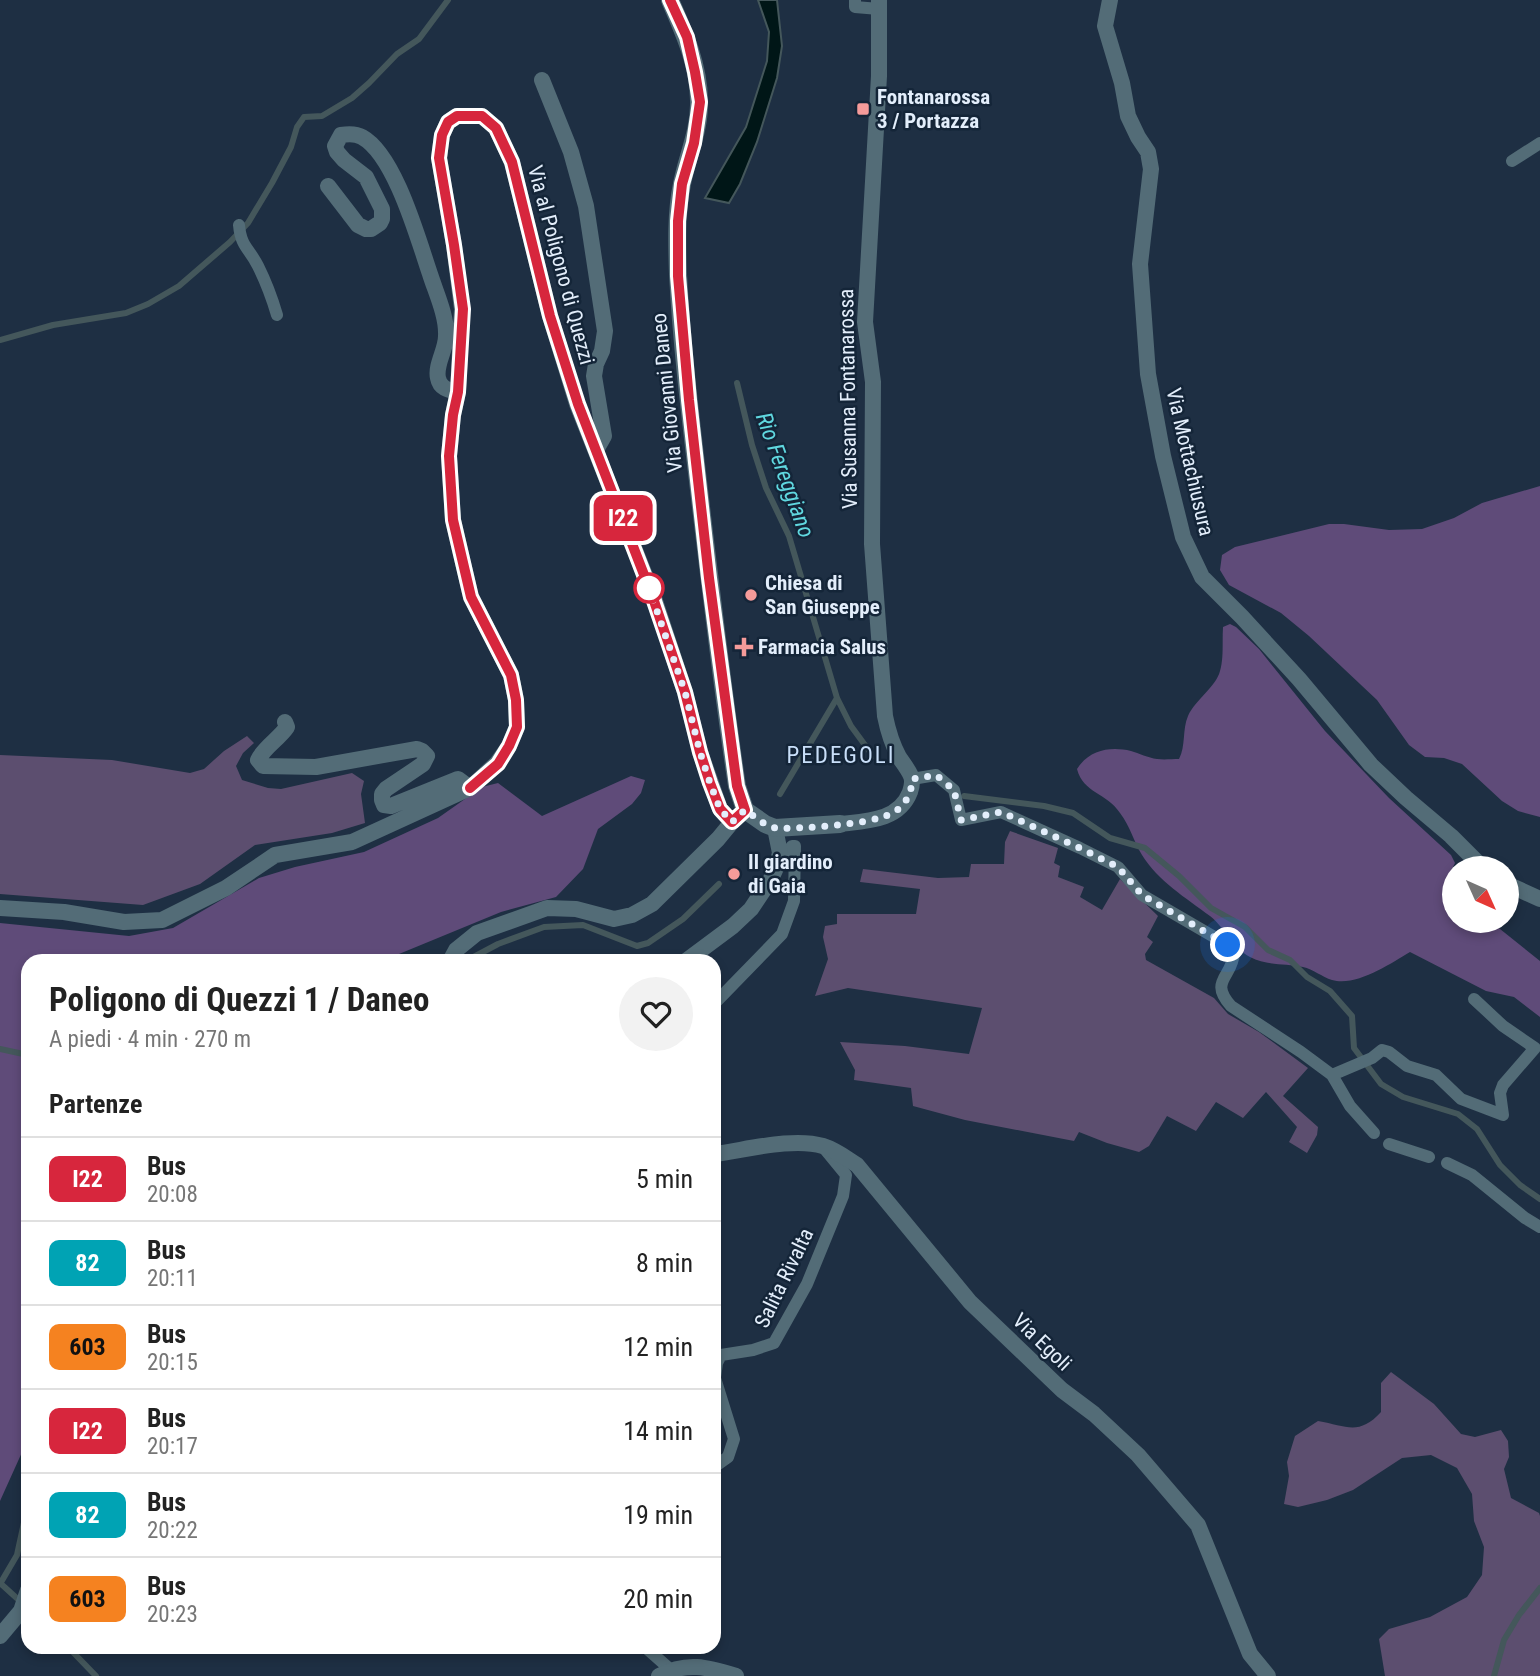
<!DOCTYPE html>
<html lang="it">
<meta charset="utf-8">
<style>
:root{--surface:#fff;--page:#f2f2f2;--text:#222;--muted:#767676;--line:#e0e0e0}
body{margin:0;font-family:"Roboto Condensed",sans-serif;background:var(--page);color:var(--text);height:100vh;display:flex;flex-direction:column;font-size:26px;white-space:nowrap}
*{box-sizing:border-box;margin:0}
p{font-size:23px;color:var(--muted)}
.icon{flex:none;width:38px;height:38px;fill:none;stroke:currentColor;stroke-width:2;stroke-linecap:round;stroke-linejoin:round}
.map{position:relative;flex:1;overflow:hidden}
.side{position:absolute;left:21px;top:954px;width:700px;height:700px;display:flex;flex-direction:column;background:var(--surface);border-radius:21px;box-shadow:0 4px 10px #0003}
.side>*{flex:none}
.badge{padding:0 14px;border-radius:10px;font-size:24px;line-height:46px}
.needle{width:46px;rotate:135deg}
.buttons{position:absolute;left:1442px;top:856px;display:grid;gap:14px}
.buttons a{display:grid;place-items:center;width:77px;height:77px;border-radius:50%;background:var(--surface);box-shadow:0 4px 10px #0003;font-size:35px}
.you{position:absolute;width:35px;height:35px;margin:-18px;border:5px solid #fff;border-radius:50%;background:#1a73e8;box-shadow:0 0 0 10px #1a73e833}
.map>.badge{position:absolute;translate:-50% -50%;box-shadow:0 0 0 4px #fff}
h2{padding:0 28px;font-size:26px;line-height:63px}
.round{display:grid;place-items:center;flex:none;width:74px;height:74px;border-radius:37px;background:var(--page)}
.head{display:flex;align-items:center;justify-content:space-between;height:119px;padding:0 28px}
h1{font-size:33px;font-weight:700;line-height:52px}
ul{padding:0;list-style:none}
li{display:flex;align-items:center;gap:21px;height:84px;padding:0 28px;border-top:2px solid var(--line)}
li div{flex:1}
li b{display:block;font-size:26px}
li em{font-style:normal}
li .badge{min-width:77px;font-weight:700;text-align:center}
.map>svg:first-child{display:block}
</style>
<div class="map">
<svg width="1540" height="1676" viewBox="0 0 1540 1676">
<rect width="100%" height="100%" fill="#1e2f43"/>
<!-- green -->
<path fill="#5c4e6f" d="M 247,736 L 254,743 L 243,753 L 236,766 L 242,780 L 268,788 L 281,789 L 352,773 L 364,781 L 361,794 L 365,823 L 332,833 L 255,845 L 200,884 L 143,905 L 0,894 L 0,755 L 112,760 L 190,773 L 204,769 L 224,751 Z
M 1010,831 L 1058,848 L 1054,863 L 1060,866 L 1058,877 L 1084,887 L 1080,897 L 1102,910 L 1120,879 L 1158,916 L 1147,937 L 1153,942 L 1145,954 L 1146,960 L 1214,998 L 1228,1014 L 1259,1032 L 1308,1068 L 1283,1096 L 1318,1127 L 1317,1135 L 1307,1153 L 1289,1142 L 1297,1127 L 1266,1092 L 1243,1118 L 1216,1102 L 1196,1131 L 1167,1116 L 1149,1146 L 1139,1152 L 1107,1143 L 1079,1132 L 1074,1141 L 965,1120 L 913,1106 L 911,1088 L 854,1080 L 855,1070 L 840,1042 L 905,1046 L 969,1054 L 982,1008 L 848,988 L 815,996 L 828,959 L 823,937 L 825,926 L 837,924 L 837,914 L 916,914 L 920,889 L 860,882 L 863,869 L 938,878 L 969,877 L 971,864 L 1004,864 L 1005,842 Z
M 1391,1372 L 1434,1404 L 1461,1434 L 1475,1437 L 1501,1430 L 1508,1441 L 1509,1457 L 1504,1469 L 1511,1498 L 1539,1513 L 1540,1516 L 1540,1676 L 1385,1676 L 1379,1639 L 1389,1629 L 1430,1617 L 1467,1597 L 1482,1575 L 1484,1547 L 1474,1521 L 1472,1494 L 1457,1468 L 1431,1455 L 1402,1458 L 1353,1490 L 1327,1500 L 1298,1507 L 1284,1504 L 1289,1476 L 1287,1462 L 1295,1436 L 1318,1421 C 1347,1426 1359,1436 1381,1412 L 1381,1383 Z"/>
<!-- forest -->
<path fill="#5f4b79" d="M 1540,486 L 1540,817 L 1518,811 L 1502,801 L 1462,764 L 1444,758 L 1425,757 L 1409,745 L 1377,700 L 1309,636 L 1281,613 L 1229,585 L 1220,570 L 1222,555 L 1235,547 L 1329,524 L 1344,524 L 1389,530 L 1422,529 L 1454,518 L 1482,503 Z
M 1230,624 L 1236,627 L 1259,649 L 1325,731 L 1389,798 L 1451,855 L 1455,863 L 1451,871 L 1451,879 L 1454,881 L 1454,920 L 1490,921 L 1540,961 L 1540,1017 L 1514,997 L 1486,991 L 1410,952 C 1390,964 1356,987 1332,980 C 1322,977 1313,969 1303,967 C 1285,963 1267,966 1250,957 C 1233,948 1225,928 1210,916 C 1186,898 1158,881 1142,855 C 1134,842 1130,826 1120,813 C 1107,793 1083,793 1077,769 C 1089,750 1110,746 1131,751 C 1139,753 1148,758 1157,759 C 1164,760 1172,759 1179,759 C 1186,746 1182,730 1188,716 C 1195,700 1216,687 1220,671 C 1224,658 1222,641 1223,627 Z
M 631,776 L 645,780 L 641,793 L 632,804 L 598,829 L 583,869 L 556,897 L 501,912 L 382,961 L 28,961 L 28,1439 L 0,1501 L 0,923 L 129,936 L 173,928 L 259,878 L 295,867 L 364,852 L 438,818 L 482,787 L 498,783 L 542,816 Z"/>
<!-- water -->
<path fill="#001617" stroke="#44575b" stroke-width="2" d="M 758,0 L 777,0 L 782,46 L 777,78 L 757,142 L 740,184 L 729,203 L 705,198 L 746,127 L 767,61 L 769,32 Z"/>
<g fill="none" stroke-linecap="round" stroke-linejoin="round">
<!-- stream -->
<path stroke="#44575b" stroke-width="6" d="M 0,340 L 53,325 L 126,313 L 148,304 L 179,286 L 230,242 L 248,223 L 272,183 L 291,147 L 297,127 L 304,117 L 322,116 L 352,98 L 369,83 L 397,54 L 419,39 L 448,0
M 737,383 L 752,445 L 766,488 L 789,536 L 837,698 L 851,726 L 873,756
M 780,794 L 837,698
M 964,796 L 1044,806 L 1073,813 L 1110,838 L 1145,848 L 1179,876 L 1211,908 L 1245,927 L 1268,950 L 1290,960 L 1307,977 L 1330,991 L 1352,1016 L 1354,1048 L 1381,1084 L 1403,1097 L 1458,1114 L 1477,1129 L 1500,1165 L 1520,1185 L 1540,1199
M 466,961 L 498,944 L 544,927 L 583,925 L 637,946 L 648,943 L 683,919 L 719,884
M 0,1049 L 28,1055
M 0,1583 L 21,1602
M 0,1584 L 17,1555 L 28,1504
M 68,1647 L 96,1676
M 1494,1676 L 1504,1640 L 1519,1615 L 1540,1588"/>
<!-- pedestrian -->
<path stroke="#536c77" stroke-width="12" d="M 855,0 L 855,7 L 879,9
M 1512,161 L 1540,143
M 239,225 C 241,247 249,248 258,266 C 266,282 272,298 277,315
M 912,779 L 936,775 L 954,790 L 961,820 L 1001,812 L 1080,848 L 1118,867 L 1142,895 L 1228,945 L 1234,952 C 1233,978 1208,980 1231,1006 L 1301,1052 L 1332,1075 L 1350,1106 L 1374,1133
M 714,1004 L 782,934 L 794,901 L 795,846 L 792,846 L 779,865
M 1332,1075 L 1372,1058 L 1382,1050 L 1389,1052 L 1407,1066 L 1436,1075 L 1461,1099 L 1503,1115 L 1500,1093 L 1503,1085 L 1535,1048 L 1503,1026 L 1474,999
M 1389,1144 L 1429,1157
M 1447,1163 L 1472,1175 L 1525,1218 L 1540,1227
M 714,1467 L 728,1457 L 734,1439 L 715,1378 L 717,1363 L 721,1355 L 753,1350 L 774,1343 L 807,1284 L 843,1196 L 846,1175 L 823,1147
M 645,1647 L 671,1670 L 674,1676"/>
<!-- minor -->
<path stroke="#536c77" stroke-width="16" d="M 1110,0 L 1105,26 L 1122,83 L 1128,116 L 1138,137 L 1148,152 L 1151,169 L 1140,264 L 1148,374 L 1163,456 L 1183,537 L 1202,577 L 1242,617 L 1299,679 L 1371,765 L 1406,798 L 1451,836 L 1483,868
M 542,80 L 571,152 L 586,206 L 605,331 L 602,351 L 596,364 L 594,376 L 604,436 L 596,450
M 328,186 L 358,225 L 366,229 L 371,229 L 380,223 L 382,219 L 382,209 L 366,177 L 344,160 L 337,152 L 335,146 L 341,135 C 347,134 355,133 362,137 C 395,155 418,239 430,274 C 436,293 447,316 446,336 C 446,350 435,365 438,378 C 440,389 449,390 458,392
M 285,722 L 287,727 C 279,739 264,747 258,760 L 263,766 L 316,767 L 417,749 L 422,751 L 427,756 L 423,764 L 386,789 L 382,794 L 382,800 L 384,805 L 391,806 L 458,779 L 470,788
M 840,824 C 866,821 899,821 910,792 C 912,786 913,781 911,776 C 908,769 903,763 899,757 C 892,744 888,731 885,716 L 872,544 L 873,382 L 865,322 L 879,76 L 879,0
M 1507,884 L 1540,899
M 0,908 L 64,912 L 124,922 L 162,920 L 226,888 L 275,855 L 352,842 L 470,788 L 497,763 L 509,746 L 517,727 L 516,700 L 511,675 L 471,597 L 453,520 L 449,456 L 453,415 L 458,392 L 462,309 L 454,245 L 439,158 L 442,135 L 448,122 L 457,116 L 482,116 L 496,128 L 512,162 L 550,316 L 577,404 L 654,598 L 685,692 L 700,752 L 711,783 L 720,809 L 732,822 L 745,810
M 450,961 L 456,950 L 477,933 L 547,908 L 576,909 L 614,919 L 632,915 L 652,904 L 718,839 L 732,822
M 686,961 L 733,926 L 751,909 L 771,879 L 776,868 L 780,853 L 775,828
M 714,1154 C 746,1150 793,1137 823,1146 C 836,1150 846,1158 857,1165 L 970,1302 L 1062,1390 L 1094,1414 L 1138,1455 L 1198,1525 L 1250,1654 L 1268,1676
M 0,1636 L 21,1611 L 28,1590
M 659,1676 C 687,1661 707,1667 736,1676"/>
<!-- tertiary -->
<path stroke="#536c77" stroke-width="18" d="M 670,0 C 684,32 699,66 699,101 C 700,130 687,157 682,184 C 676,213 677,245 678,274 C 682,352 692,429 701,507 C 712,600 723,693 737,786 L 745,810 L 765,824 L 775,828 L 840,824"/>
</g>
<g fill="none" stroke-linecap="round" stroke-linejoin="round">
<defs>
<path id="line" d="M 470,788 L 498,764 L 509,746 L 517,727 L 516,700 L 511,675 L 471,597 L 453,520 L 449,456 L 453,415 L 458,392 L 463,309 L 454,245 L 439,158 L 442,135 L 448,122 L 457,116 L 482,116 L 496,128 L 512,162 L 550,316 L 578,404 L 653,598 L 685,692 L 700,752 L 710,783 L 720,809 L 732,822 L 745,810 L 737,786 L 709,578 L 689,400 L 678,276 L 678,221 L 682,184 L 694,143 L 700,102 L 695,72 L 687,37 L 670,0"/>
</defs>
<!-- line casing -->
<use href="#line" stroke="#fff" stroke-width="16"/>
<!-- line -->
<use href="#line" stroke="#d7263d" stroke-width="10"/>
<!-- walk -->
<path stroke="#e3eefb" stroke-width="7" stroke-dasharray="0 12.6" d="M 649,588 L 685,692 L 700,752 L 710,783 L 720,809 L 732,822 L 745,810 L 765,824 L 775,828 C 800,829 868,825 890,814 C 904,808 912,794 912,779 L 936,775 L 954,790 L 961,820 L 1001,812 L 1080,848 L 1118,867 L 1142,895 L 1228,945"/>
</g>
<!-- markers -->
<g fill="#f59b9a" stroke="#142538" stroke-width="2.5">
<rect x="856" y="102" width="14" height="14" rx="3.5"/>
<circle cx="751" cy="595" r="7"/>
<path d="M740.5 636.5h7v7h7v7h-7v7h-7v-7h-7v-7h7z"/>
<circle cx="734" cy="874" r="7"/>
</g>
<circle fill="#fff" stroke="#d7263d" stroke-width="3.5" cx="649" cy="588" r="14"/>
<g text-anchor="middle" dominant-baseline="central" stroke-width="5" stroke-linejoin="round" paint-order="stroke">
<!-- poi labels -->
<g font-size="21" font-weight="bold" fill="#e3eefb" stroke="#142538" text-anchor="start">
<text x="877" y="97">Fontanarossa<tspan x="877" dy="24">3 / Portazza</tspan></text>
<text x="765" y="583">Chiesa di<tspan x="765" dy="24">San Giuseppe</tspan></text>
<text x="758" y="647">Farmacia Salus</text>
<text x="748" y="862">Il giardino<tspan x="748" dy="24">di Gaia</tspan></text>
</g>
<!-- street labels -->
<g font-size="21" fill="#e3eefb" stroke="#142538">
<text transform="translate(561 265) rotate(75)">Via al Poligono di Quezzi</text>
<text transform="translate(667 393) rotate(-96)">Via Giovanni Daneo</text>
<text transform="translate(848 399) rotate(-91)">Via Susanna Fontanarossa</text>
<text transform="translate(1190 462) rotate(77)">Via Mottachiusura</text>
<text transform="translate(784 1278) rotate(-64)">Salita Rivalta</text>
<text transform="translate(1042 1342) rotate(44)">Via Egoli</text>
</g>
<!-- water labels -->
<g font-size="23" font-style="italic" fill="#60d8e0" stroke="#142538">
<text transform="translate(785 475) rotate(70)">Rio Fereggiano</text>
</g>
<!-- neighbourhood labels -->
<g font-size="23" letter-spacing="2" fill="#c9dff9" stroke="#142538">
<text x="841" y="755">PEDEGOLI</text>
</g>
</g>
</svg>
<div class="buttons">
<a><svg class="needle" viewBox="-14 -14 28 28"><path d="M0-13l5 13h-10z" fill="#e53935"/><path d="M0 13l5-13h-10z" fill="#767676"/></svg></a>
</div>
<div class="you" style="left:1228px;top:945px"></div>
<b class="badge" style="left:623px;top:518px;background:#d7263d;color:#fff">I22</b>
<section class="side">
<div class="head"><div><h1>Poligono di Quezzi 1 / Daneo</h1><p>A piedi · 4 min · 270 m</p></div><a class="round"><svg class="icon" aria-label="heart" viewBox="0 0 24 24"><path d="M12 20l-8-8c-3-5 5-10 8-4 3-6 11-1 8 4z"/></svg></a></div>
<h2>Partenze</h2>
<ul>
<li><span class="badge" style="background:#d7263d;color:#fff">I22</span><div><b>Bus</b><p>20:08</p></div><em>5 min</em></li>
<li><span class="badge" style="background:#00a3b4;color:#fff">82</span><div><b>Bus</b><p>20:11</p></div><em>8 min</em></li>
<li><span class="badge" style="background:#f58220;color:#111">603</span><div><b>Bus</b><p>20:15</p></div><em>12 min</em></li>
<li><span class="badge" style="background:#d7263d;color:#fff">I22</span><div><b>Bus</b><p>20:17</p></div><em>14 min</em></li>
<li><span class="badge" style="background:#00a3b4;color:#fff">82</span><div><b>Bus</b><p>20:22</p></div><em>19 min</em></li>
<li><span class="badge" style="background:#f58220;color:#111">603</span><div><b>Bus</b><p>20:23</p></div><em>20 min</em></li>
</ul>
</section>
</div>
